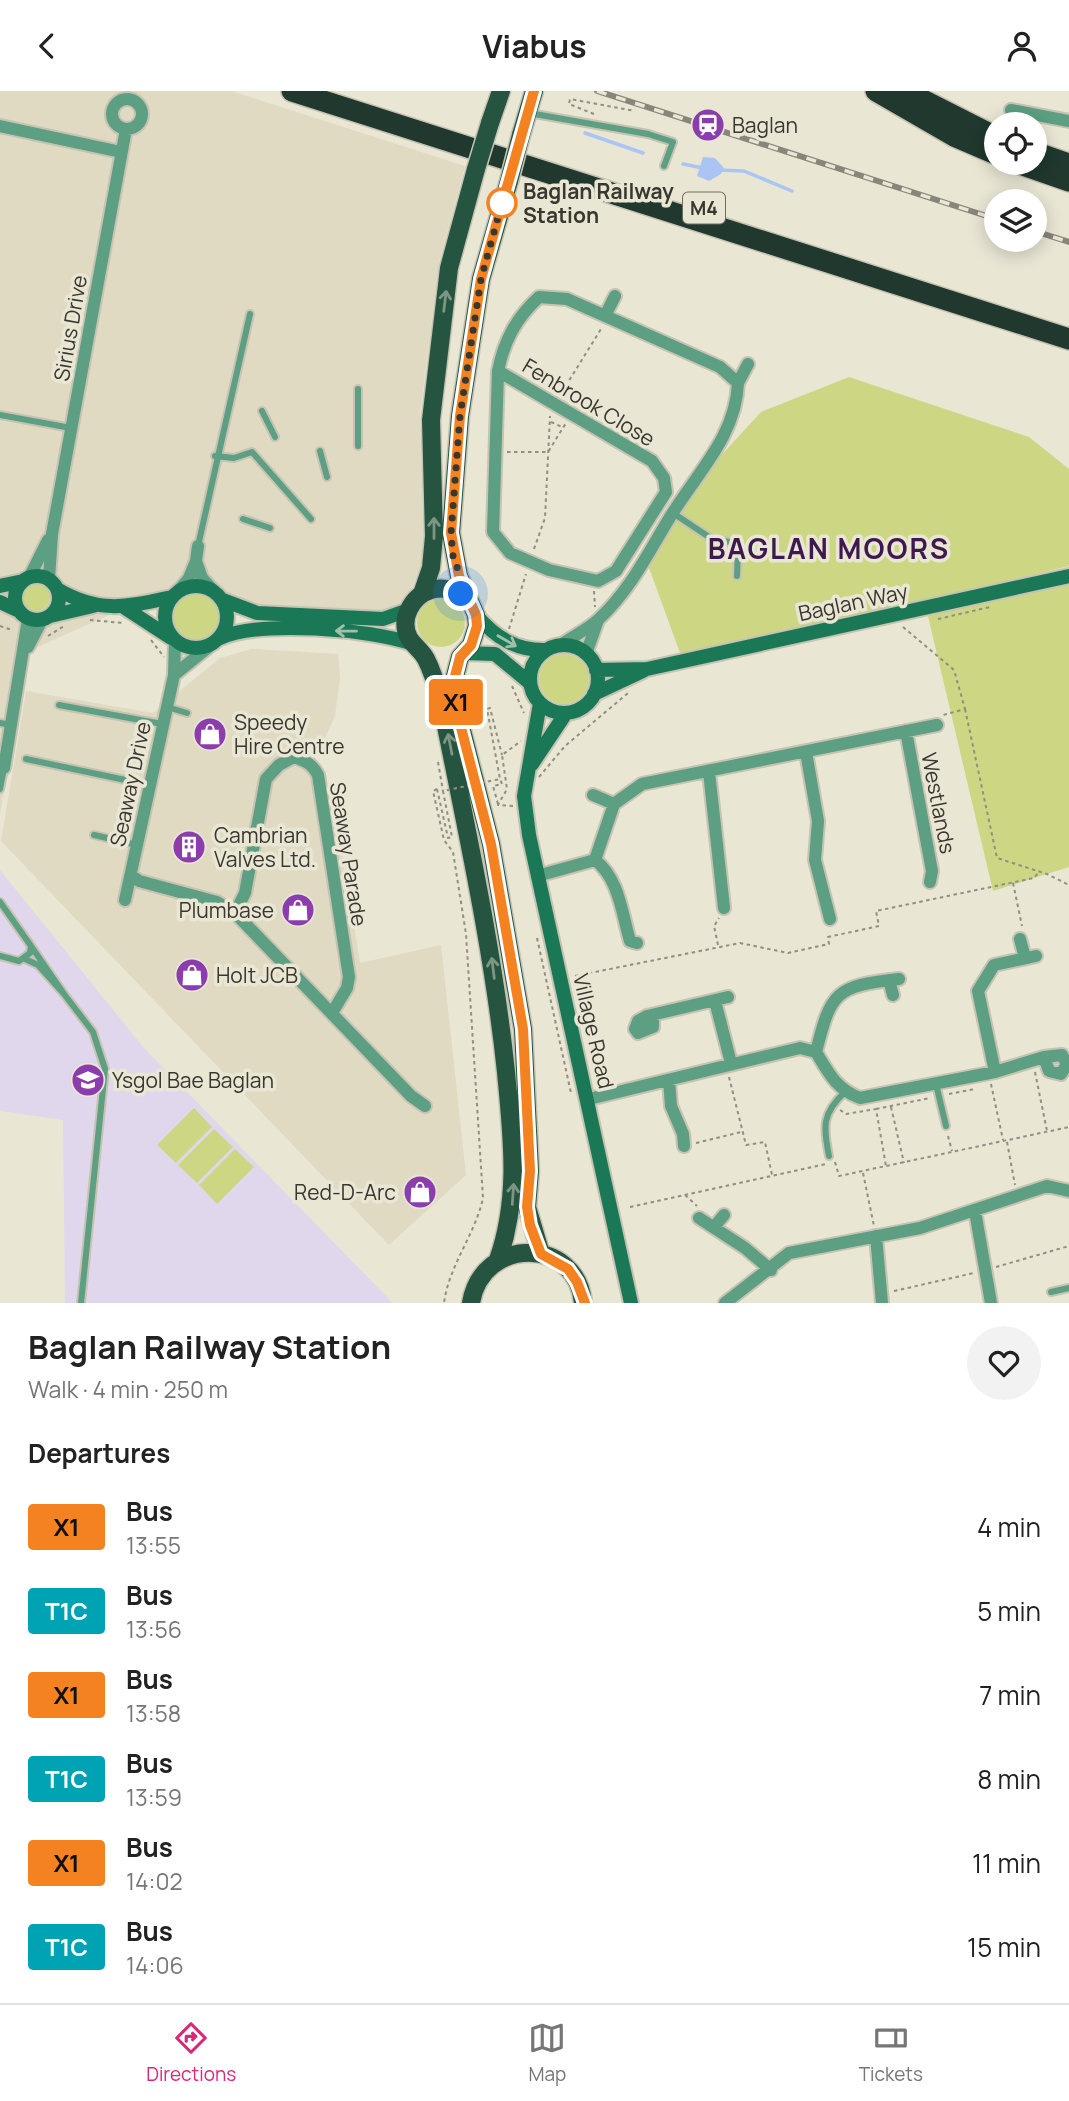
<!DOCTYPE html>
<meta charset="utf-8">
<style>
:root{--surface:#fff;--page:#f2f2f2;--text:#222;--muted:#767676;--line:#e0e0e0;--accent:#db2777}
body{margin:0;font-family:Manrope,sans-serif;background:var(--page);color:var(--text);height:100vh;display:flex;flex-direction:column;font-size:26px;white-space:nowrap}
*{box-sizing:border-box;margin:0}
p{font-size:23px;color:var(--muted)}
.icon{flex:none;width:38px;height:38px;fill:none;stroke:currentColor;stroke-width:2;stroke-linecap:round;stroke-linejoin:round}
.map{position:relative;height:1212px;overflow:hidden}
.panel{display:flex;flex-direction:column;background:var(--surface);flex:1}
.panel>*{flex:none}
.badge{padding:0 14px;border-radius:5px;font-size:24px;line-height:46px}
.controls{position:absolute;left:984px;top:21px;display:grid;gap:14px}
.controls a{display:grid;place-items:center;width:63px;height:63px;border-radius:50%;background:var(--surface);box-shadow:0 4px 18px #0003;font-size:35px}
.you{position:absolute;width:35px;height:35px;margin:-18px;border:5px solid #fff;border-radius:50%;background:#1a73e8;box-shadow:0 0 0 10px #1a73e833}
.map>.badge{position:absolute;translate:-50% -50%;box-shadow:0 0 0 4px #fff}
h2{padding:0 28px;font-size:26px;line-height:63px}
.round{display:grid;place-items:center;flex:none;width:74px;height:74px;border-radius:37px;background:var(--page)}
.headline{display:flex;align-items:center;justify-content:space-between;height:119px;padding:0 28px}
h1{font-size:33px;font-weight:700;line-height:52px}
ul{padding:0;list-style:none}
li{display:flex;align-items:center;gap:21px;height:84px;padding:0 28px}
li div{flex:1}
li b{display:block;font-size:26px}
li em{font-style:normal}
li .badge{min-width:77px;font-weight:700;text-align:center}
header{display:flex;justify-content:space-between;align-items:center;height:91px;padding:0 28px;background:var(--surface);font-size:32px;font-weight:700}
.tab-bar{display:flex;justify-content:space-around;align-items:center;height:98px;border-top:2px solid var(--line);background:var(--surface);font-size:19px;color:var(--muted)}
.tab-bar a{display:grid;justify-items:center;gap:4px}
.tab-bar .selected{color:var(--accent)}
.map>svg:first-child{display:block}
</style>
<header><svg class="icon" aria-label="back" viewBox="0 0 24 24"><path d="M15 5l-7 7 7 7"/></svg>Viabus<svg class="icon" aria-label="person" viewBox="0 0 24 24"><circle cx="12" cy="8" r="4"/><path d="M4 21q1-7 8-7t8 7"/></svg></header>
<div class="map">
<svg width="1069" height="1212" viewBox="0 0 1069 1212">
<rect width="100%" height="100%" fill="#e9e6d4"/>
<!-- built -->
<path fill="#dfdac1" d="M 0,0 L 231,0 L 465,75 L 439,172 L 420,324 L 424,469 L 406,510 L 381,521 L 257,522 L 125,517 L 24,562 L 0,724 Z
M 252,558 L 338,563 L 340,587 L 335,625 L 315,668 L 343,768 L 360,872 L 441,854 L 466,1084 L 389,1154 L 1,750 L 26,600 L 153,622 L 220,567 Z"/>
<!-- education -->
<path fill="#e0d7ec" d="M 0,779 L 144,957 L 393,1212 L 65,1212 L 63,1029 L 0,1020 Z"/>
<!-- green -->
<path fill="#cdd783" d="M 849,286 L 1029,346 L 1069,378 L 1069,475 L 925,510 L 680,562 L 648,474 L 673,425 L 703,384 L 761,321 Z
M 1069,489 L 1069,776 L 993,800 L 927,521 Z
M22 506a14 14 0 1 1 28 0a14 14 0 1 1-28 0Z
M171 526a25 25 0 1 1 50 0a25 25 0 1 1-50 0Z
M417 532a24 24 0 1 1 48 0a24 24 0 1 1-48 0Z
M539 588a25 25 0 1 1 50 0a25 25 0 1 1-50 0Z
M 194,1017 L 212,1036 L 176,1072 L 157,1054 Z
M 214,1038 L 233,1056 L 197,1092 L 178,1074 Z
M 235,1058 L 254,1076 L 217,1113 L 199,1094 Z"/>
<!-- water -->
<path fill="#aac4f4" d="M 703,66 L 715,67 L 724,77 L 721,83 L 709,90 L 697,85 Z"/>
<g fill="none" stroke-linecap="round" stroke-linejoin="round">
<!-- stream -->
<path stroke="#aac4f4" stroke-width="3.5" d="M 585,42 L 643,62
M 683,73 L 703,77
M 718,79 L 744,80 L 792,100"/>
<defs>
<path id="lane" d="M 529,22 L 648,43 L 673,51 L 664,75
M 262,320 L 275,346
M 0,324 L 71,337
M 358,355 L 358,298
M 320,360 L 327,386
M 215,365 L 234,367 L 252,361 L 311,428
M 673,422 L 712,448 L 735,452 L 738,457 L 737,485
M 243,428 L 270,437
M 198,455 L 250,223
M 59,614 L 162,633
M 167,616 L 187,622
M 0,632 L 11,634
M 26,668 L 149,694
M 0,698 L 4,677
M 94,744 L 137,754
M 0,811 L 31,855 L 30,862 L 19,870 L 0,865
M 23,867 L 38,874 L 64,903 L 31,855
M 64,903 L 93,941 L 105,978 L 81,1212
M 936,993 L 946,1035
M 829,1065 C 823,1036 822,1022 845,1001
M 1051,1201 L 1069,1197"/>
<path id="street" d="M112 23a15 15 0 1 1 30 0a15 15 0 1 1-30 0Z
M 1011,19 L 1069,30
M 0,35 L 121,61
M 605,225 L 615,205
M 498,280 L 652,370 L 664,387 L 666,401 L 616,480 L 598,490 L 549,479 L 510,462 L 493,441 L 498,280 C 504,250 516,227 539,206 L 567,208 L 720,276 L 738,292 C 736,344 699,380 672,423 C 649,460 632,497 599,528 C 588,538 572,546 559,555
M 738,292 L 748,273
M 196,470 L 198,455
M 30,485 L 48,449
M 49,488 L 52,443 L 126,38
M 179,499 L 189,487 L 196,470 L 202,487 L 215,501
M 175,550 L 174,584 L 211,554
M 28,556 L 42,529
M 586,563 L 598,529
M 906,640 L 932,780 L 930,791
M 806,661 L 818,730 L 815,769 L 830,828
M 4,677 L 28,528
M 709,681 L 724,817
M 593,704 L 614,713
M 595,769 C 619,787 622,823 630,850 L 637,852
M 131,784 L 139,790 L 217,811 L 235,822 L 411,1005 L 425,1015
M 537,785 L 595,769 L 614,713 L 642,693 L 937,634
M 125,809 L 174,584
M 235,822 L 245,802 L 266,688 L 279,674 L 294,666 C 306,670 312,673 318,684 L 349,886 L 347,897 L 332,922
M 1020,848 L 1025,867
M 889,889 L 893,904
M 715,910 L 731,972
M 647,925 L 653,930 L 653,936 L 638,942 L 635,938 L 638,930 L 647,925 L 728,906
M 816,961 C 831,901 835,895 899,888
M 995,981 L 978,900 L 994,874 L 1036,865
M 669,989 L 671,1015 L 683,1043 L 684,1055
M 589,1008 L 800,957 L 816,961 C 828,981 836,998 860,1007 L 995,981 L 1044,966 L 1062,964 L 1067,973 L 1061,983 L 1049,980 L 1044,966
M 975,1120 L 991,1212
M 699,1127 L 745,1157 L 771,1179
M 714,1136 L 724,1124
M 876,1145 L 882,1212
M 725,1212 L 789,1162 L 920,1137 L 1047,1095 L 1069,1100"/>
<path id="secondary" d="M15 507a22 22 0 1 1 44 0a22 22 0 1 1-44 0Z
M165 526a31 31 0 1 1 62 0a31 31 0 1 1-62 0Z
M 0,495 L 23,490
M 57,498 C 100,523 126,516 172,506
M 223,509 L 257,522 L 383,528 L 408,519
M 0,511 L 17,519
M 125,517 L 171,547
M 476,524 C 495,546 516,560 546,559
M 50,525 L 93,515
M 220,547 C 262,529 369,538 413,553
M530 588a34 34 0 1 1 68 0a34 34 0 1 1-68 0Z
M 463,562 L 495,563 L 530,592
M 596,579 L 647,578 L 1069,485
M 594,603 L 643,580
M 540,612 L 524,705 L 529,744 L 631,1212
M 532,673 L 566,622"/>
<path id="primary" d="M 490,32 L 501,0
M 521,44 L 534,0
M 509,90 L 481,188 L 460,325 L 451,442 L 459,485 L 476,524 L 477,535 L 471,554 L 460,566 L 454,589 L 457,620 L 491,753 L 523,938 L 530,1080 L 527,1116 L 541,1163
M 422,503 L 431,477 L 434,445 L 431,329 L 449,177 L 476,78
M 470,512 C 459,502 447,494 431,499 C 412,505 399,528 409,547 C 414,555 422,560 426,568 C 434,583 438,600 442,615 C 466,737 493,857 506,981 C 512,1046 520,1106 498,1169
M 471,1212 C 482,1145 577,1145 583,1212"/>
<path id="highway" d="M 292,0 L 1069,248
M 876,0 L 954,45 L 996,63
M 905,0 L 996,46
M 1034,61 L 1069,73
M 1017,72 L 1069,90"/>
</defs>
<!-- lane casing -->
<use href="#lane" stroke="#c6c3b3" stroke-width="10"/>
<!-- street casing -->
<use href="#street" stroke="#c6c3b3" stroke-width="16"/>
<!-- secondary casing -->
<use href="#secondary" stroke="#c6c3b3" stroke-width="18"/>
<!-- primary casing -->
<use href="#primary" stroke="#c6c3b3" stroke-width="21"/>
<!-- highway casing -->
<use href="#highway" stroke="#c6c3b3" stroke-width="24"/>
<!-- path -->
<path stroke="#918f82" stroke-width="2" stroke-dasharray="3.5 3.5" stroke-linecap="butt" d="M 594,23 L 569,13 L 570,8 L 635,20
M 562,301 L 601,238
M 551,331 L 562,336
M 507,361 L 548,361 L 566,332
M 534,458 L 545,427 L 550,325
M 594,500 L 595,516
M 938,528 L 990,516
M 90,529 L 123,532
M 0,535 L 12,539
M 903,536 L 954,579 L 965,618 L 943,624
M 509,538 L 526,483
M 48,545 L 64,535
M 151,549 L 164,566
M 512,595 L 524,622
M 965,618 L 997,767 L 1047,783 L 1069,794
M 438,671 L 443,700
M 539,686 L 565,655 L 628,602
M 437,698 L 433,700 L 444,749 L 453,761 L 466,843 L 483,1107 C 475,1144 449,1174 444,1212
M 498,713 L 493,695 L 502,693 L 500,688
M 513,715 L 498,714 L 507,698 L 502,664 L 521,650
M 1013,792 L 1022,835
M 537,847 L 571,1002
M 718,854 L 714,835 L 719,827
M 575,885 L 740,852 L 788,862 L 829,853 L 828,846 L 879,835 L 876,820 L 1034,787 L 1038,782
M 1035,981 L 1047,1040
M 729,986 L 746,1054 L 765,1051 L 772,1084
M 991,993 L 1003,1049
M 949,1003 L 975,998
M 891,1016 L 904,1072
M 876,1018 L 930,1007
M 840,1019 L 846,1023 L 876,1018 L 886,1075
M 948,1045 L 952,1060
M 1007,1051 L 1015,1094
M 696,1052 L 741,1041
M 835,1071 L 839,1085 L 1069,1036
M 863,1082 L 874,1135
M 685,1104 L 697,1115
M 630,1116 L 826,1073
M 996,1176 L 1069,1155
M 894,1200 L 974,1182"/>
<!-- lane -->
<use href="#lane" stroke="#5c9f82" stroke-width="6"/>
<!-- street -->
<use href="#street" stroke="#5c9f82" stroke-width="12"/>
<!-- secondary -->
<use href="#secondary" stroke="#1a7857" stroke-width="14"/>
<!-- primary -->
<use href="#primary" stroke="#255541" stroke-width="18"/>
<!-- highway -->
<use href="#highway" stroke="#20382d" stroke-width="21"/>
<defs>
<path id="rail" d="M 597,0 L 996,128
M 1034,140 L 1069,151"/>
</defs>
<!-- rail casing -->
<use href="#rail" stroke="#88867a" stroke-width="6"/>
<!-- rail -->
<use href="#rail" stroke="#e9e6d4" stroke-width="3.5" stroke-dasharray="10" stroke-linecap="butt"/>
<defs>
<path id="primary-bridge" d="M 476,78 L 490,32
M 509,90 L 521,44"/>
</defs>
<!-- primary-bridge casing -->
<use href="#primary-bridge" stroke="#c6c3b3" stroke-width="21" stroke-linecap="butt"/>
<!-- path-bridge -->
<path stroke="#918f82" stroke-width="2" stroke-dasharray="3.5 3.5" stroke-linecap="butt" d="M 437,698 L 448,747 L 452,746 L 443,700 L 500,688 L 487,618 L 490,617 L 502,664"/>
<!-- primary-bridge -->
<use href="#primary-bridge" stroke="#255541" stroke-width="18"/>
</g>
<!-- one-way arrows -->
<defs><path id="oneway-shaft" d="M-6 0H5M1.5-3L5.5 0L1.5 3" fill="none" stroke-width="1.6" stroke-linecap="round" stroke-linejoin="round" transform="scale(1.75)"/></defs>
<g stroke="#7d9683">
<use href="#oneway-shaft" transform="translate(445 210) rotate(-83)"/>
<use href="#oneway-shaft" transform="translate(434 437) rotate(-90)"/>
<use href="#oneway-shaft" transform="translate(450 653) rotate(-101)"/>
<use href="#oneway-shaft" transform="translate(493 877) rotate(-97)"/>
<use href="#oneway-shaft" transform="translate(513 1103) rotate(-86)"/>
</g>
<g stroke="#a1c0a8">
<use href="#oneway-shaft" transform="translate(346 540) rotate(-179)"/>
<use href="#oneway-shaft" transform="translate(507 550) rotate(30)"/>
</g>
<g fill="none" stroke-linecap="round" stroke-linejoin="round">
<defs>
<path id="line" d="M 534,0 L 481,188 L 460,325 L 451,442 L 459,485 L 476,524 L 477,535 L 471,554 L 460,566 L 454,589 L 457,621 L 491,753 L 523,938 L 530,1080 L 527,1116 L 530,1134 L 541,1163 L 568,1178 L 577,1191 L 585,1212"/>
</defs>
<!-- line casing -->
<use href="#line" stroke="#fff" stroke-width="16"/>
<!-- line -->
<use href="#line" stroke="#f58220" stroke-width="10"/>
<!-- walk -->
<path stroke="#383730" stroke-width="7" stroke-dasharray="0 12.6" d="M 461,503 L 470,512 L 453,465 L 451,442 L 460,325 L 481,188 L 502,112"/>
</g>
<!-- icons -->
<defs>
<symbol id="station-disc" viewBox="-11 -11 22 22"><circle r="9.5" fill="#8b3cad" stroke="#e9e6d4"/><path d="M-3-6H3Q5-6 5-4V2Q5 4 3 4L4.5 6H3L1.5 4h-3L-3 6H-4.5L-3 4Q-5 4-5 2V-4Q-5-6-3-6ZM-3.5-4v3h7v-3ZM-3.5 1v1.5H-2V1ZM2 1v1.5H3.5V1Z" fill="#fff"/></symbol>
<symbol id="shop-disc" viewBox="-11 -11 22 22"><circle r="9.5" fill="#8b3cad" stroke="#e9e6d4"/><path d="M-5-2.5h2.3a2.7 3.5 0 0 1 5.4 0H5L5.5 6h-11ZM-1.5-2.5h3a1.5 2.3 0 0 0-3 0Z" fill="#fff"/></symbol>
<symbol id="building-disc" viewBox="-11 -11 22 22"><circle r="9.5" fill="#8b3cad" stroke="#e9e6d4"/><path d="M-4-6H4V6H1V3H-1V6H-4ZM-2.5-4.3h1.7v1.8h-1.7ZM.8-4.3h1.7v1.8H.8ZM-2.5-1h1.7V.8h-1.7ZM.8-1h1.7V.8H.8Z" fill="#fff"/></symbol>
<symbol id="school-disc" viewBox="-11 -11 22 22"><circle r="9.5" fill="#8b3cad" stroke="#e9e6d4"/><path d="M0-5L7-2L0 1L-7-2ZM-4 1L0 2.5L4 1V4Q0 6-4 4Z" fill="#fff"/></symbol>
</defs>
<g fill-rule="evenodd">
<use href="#station-disc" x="689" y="15" width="38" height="38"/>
<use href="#shop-disc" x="191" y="624" width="38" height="38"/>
<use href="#building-disc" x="170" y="737" width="38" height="38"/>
<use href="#shop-disc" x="279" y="800" width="38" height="38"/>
<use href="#shop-disc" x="173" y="865" width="38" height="38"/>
<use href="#school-disc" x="69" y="970" width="38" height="38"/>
<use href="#shop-disc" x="401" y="1082" width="38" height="38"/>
</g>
<!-- markers -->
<circle fill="#fff" stroke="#f58220" stroke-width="3.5" cx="502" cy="112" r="14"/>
<g text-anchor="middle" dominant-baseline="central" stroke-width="7" stroke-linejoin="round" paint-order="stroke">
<!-- shield labels -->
<rect fill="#e9e6d4" stroke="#6d6c61" stroke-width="2" x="683" y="101.5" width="42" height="31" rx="5"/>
<g font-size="19" font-weight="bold" fill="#383730">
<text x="704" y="117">M4</text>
</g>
<!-- poi labels -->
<g font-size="21" fill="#383730" stroke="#e9e6d4" text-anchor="start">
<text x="732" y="34">Baglan</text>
<text x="234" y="631">Speedy<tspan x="234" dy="24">Hire Centre</tspan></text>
<text x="214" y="744">Cambrian<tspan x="214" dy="24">Valves Ltd.</tspan></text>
<text x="274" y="819" text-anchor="end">Plumbase</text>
<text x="216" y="884">Holt JCB</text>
<text x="112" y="989">Ysgol Bae Baglan</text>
<text x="396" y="1101" text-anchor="end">Red-D-Arc</text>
</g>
<!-- stop labels -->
<g font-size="21" font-weight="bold" fill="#383730" stroke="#e9e6d4" text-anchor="start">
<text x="523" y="100">Baglan Railway<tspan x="523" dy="24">Station</tspan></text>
</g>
<!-- street labels -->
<g font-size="21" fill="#383730" stroke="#e9e6d4">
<text transform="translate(70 237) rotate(-80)">Sirius Drive</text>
<text transform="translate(589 311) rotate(31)">Fenbrook Close</text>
<text transform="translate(853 511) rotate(-12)">Baglan Way</text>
<text transform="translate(130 693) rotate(-78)">Seaway Drive</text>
<text transform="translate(939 712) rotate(79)">Westlands</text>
<text transform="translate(349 763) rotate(81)">Seaway Parade</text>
<text transform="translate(594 940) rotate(77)">Village Road</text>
</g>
<!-- district labels -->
<g font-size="28" font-weight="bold" letter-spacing="2" fill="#3e194f" stroke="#e9e6d4">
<text x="829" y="457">BAGLAN MOORS</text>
</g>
</g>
</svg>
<div class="controls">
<a><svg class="icon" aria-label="locate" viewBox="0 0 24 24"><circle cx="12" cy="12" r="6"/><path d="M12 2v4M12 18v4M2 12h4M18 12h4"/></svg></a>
<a><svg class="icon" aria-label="layers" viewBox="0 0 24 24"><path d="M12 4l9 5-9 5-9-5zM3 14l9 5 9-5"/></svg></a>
</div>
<div class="you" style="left:461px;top:503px"></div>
<b class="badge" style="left:456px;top:611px;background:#f58220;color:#111">X1</b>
</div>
<section class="panel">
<div class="headline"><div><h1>Baglan Railway Station</h1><p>Walk · 4 min · 250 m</p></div><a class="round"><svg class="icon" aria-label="heart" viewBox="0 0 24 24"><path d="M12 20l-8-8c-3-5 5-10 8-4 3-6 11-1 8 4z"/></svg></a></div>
<h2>Departures</h2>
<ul>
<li><span class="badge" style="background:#f58220;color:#111">X1</span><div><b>Bus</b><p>13:55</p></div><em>4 min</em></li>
<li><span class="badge" style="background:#00a3b4;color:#fff">T1C</span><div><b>Bus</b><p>13:56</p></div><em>5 min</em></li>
<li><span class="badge" style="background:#f58220;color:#111">X1</span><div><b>Bus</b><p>13:58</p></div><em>7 min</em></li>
<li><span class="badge" style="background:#00a3b4;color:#fff">T1C</span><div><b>Bus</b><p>13:59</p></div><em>8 min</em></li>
<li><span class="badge" style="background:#f58220;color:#111">X1</span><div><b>Bus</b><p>14:02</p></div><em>11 min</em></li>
<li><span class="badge" style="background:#00a3b4;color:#fff">T1C</span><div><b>Bus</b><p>14:06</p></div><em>15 min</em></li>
</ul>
</section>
<nav class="tab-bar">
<a class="selected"><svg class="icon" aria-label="directions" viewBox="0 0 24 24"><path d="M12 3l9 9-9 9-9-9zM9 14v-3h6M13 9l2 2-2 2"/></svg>Directions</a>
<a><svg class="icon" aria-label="map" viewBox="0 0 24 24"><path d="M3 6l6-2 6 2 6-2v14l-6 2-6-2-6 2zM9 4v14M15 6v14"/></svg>Map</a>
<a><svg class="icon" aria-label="tickets" viewBox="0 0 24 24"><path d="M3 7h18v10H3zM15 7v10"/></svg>Tickets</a>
</nav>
